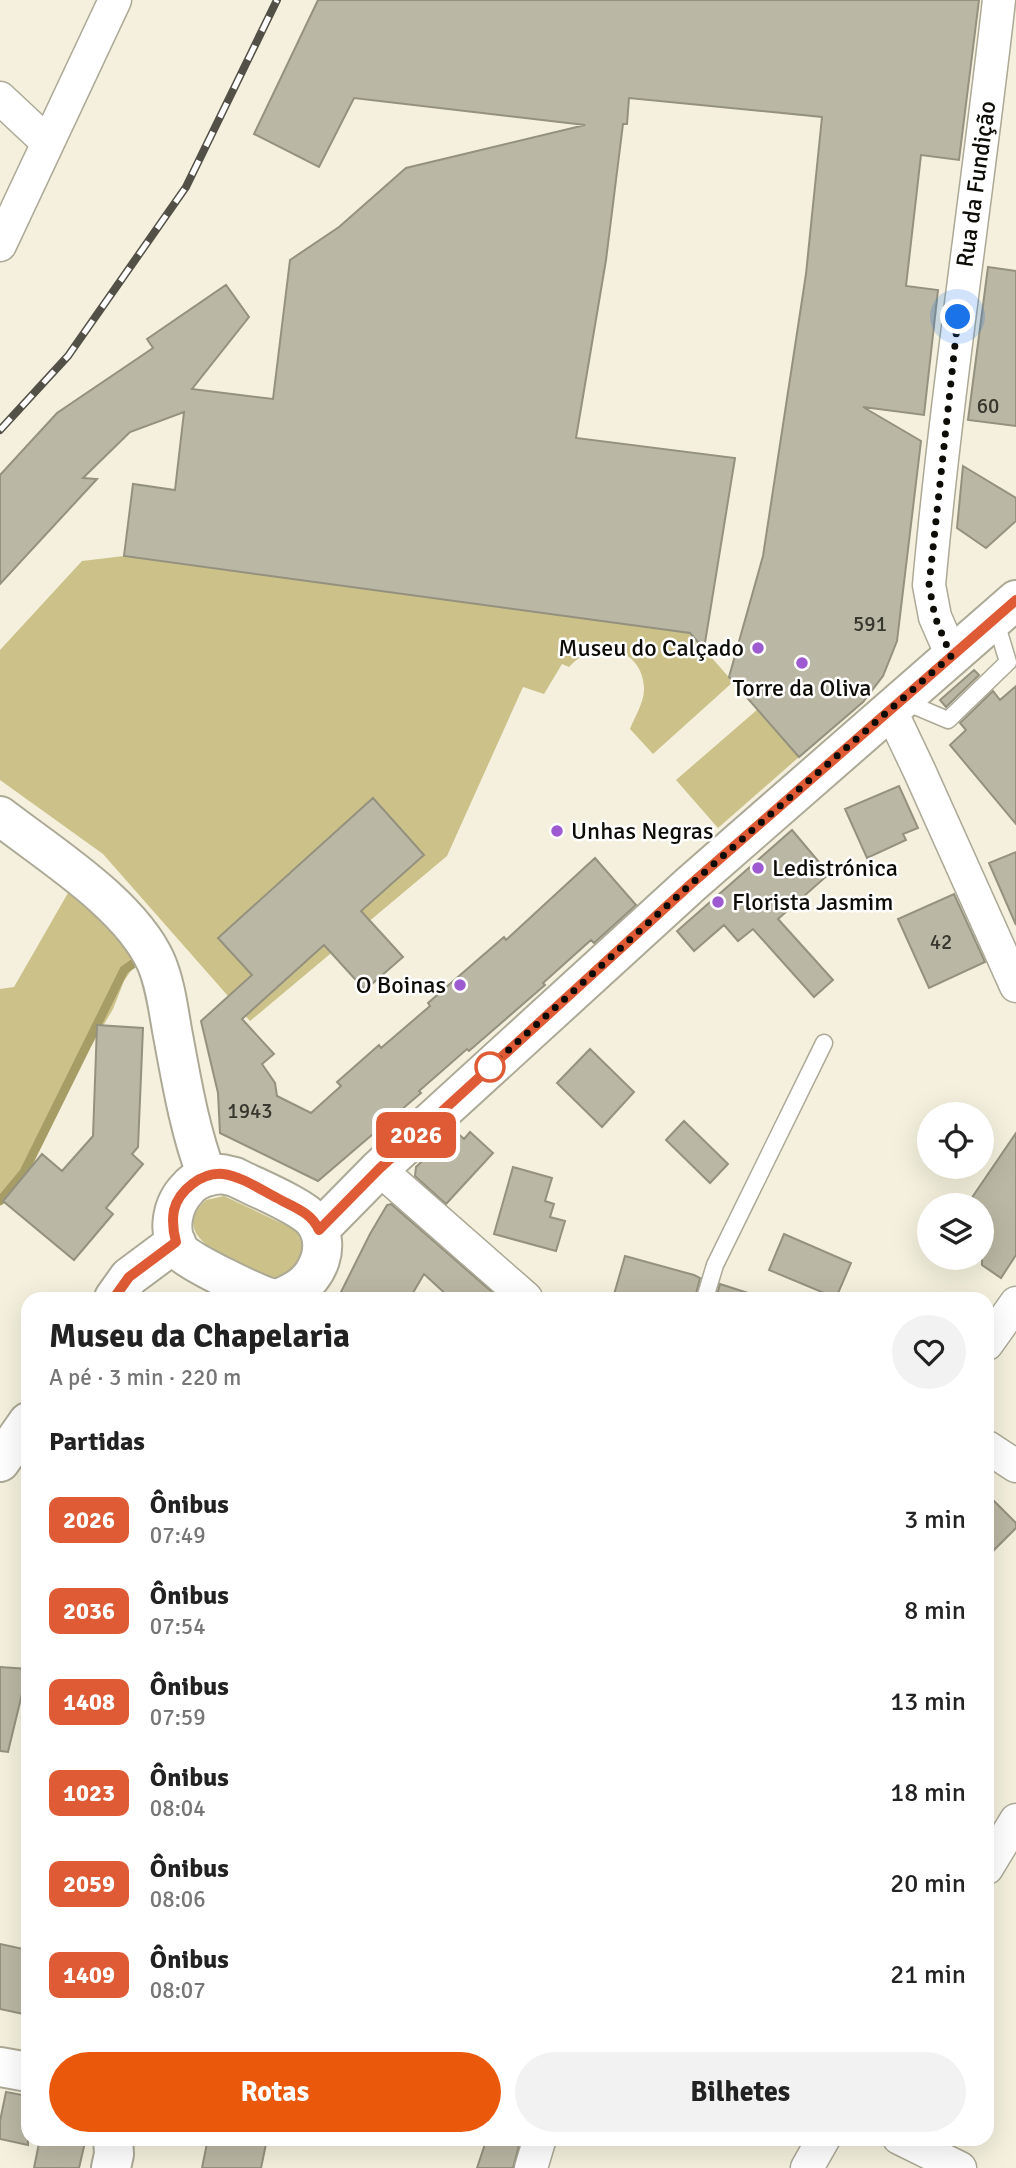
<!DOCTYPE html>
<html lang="pt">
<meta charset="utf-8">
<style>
:root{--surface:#fff;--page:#f2f2f2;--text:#222;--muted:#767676;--accent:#ea580c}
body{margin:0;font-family:Signika,sans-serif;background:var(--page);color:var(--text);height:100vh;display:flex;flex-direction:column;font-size:26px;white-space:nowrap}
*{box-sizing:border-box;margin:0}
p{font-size:23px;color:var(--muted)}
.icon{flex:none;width:38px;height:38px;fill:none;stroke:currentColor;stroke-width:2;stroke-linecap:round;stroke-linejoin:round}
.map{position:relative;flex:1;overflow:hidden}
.panel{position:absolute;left:21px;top:1292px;width:973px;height:854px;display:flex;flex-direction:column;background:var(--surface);border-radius:21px;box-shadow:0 7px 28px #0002}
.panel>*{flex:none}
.badge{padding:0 14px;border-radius:10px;font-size:24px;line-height:46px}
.tools{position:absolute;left:917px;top:1102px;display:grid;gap:14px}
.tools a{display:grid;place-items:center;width:77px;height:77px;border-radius:50%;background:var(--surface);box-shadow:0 7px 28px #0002;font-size:35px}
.you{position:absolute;width:35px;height:35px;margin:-18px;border:5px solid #fff;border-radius:50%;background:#1a73e8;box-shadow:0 0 0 10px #1a73e833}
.map>.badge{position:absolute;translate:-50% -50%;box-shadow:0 0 0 4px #fff}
h2{padding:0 28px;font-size:26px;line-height:63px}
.round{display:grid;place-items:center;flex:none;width:74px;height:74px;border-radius:37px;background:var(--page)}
.head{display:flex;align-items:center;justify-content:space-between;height:119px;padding:0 28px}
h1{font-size:33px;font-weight:800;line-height:52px}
.cta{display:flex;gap:14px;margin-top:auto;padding:14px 28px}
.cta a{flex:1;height:80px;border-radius:42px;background:var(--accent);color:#fff;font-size:28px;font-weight:800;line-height:80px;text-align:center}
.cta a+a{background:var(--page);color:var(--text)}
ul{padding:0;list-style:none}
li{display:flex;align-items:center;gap:21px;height:91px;padding:0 28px}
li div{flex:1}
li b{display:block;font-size:26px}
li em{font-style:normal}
li .badge{min-width:77px;font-weight:700;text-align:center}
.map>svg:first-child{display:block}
</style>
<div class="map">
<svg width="1016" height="2168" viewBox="0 0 1016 2168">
<rect width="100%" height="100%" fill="#f4f0dd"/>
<!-- green -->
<path fill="#ccc189" d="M 124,556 L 690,633 L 733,682 L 653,754 L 630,729 C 635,716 645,701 644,687 C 641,645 594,639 569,667 L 562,664 L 544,694 L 523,687 L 447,856 L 250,1021 L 103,854 L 0,780 L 0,650 L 82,561 Z
M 758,709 L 799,757 L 718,828 L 676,780 Z
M 68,893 L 106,921 L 123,939 L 134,966 L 124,981 L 113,1009 L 46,1123 L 39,1151 L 0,1199 L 0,989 L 14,987 Z
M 224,1196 L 296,1230 C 310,1251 299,1276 273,1279 C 247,1266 161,1240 206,1200 Z"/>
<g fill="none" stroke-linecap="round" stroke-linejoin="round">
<!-- stream -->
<path stroke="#a69c66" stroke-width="9" d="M 0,1201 L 24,1172 L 124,970 L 134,963"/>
</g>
<!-- building -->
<path fill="#bab7a4" stroke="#94917f" stroke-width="2" d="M 318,0 L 979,0 L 959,160 L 921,155 L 906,286 L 938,290 L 924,415 L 863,407 L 921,441 L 897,641 L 883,676 L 863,702 L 799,757 L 729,677 L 763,556 L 806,274 L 822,117 L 629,98 L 627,124 L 623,124 L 606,260 L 576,438 L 735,458 L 704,649 L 690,633 L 124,556 L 133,484 L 175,490 L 184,412 L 130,432 L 83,478 L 97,479 L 0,584 L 0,475 L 57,413 L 153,348 L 147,339 L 226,285 L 249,317 L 192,389 L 273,399 L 290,260 L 339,227 L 406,168 L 585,125 L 354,98 L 319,167 L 254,134 Z
M 988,267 L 1016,271 L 1016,426 L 968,420 Z
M 963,466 L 1016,498 L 1016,521 L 986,548 L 957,528 Z
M 974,670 L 979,675 L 946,707 L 940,700 Z
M 1016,686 L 1016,824 L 950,745 L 966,730 L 960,723 L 993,691 L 1000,700 Z
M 899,786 L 918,828 L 903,834 L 906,840 L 867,858 L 845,809 Z
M 373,798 L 424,855 L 361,911 L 403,957 L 365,990 L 324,945 L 242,1019 L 274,1054 L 262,1064 L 275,1083 L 277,1096 L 311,1113 L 341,1086 L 337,1082 L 379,1045 L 381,1048 L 430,1006 L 428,1003 L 504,937 L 506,940 L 595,858 L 636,905 L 594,943 L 591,940 L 543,983 L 545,985 L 469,1051 L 467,1049 L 419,1091 L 421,1093 L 318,1181 L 220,1133 L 218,1093 L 201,1021 L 252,975 L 218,938 Z
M 792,830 L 829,874 L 778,919 L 833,980 L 814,997 L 753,929 L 738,941 L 724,925 L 694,951 L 677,931 Z
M 1016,852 L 1016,925 L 989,863 Z
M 954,894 L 985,962 L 929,988 L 898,919 Z
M 97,1025 L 143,1028 L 138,1147 L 132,1154 L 143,1164 L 106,1208 L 113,1214 L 74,1260 L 3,1201 L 42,1154 L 62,1171 L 93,1136 Z
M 590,1049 L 634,1092 L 602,1127 L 557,1083 Z
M 684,1121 L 728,1164 L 710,1183 L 666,1140 Z
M 454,1130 L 464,1139 L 470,1132 L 493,1153 L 446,1204 L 415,1176 L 416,1167 Z
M 1016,1133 L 1016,1255 L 1001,1278 L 982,1265 L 982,1206 L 971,1199 Z
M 513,1167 L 552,1178 L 545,1201 L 554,1204 L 550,1217 L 565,1221 L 556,1251 L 494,1234 Z
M 391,1204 L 499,1298 L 450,1298 L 424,1274 L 410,1298 L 338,1298 L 370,1234 L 387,1205 Z
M 784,1234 L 851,1263 L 836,1298 L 769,1270 Z
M 625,1256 L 694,1275 L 700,1278 L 695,1298 L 613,1298 Z
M 720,1284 L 748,1293 L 747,1298 L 716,1298 Z
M 987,1494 L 1016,1523 L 1016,1528 L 987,1557 Z
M 0,1667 L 28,1669 L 8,1752 L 0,1751 Z
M 0,1944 L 28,1950 L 28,2015 L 0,2009 Z
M 6,2092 L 28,2096 L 28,2145 L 0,2139 L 0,2121 Z
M 40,2138 L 86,2138 L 79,2168 L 34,2168 Z
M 208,2138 L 238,2138 L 266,2144 L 261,2168 L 202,2168 Z
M 487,2138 L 521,2138 L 513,2168 L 477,2168 Z"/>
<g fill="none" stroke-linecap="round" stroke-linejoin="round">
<defs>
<path id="service" d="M 903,701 L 948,720 L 1008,662 L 995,619
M 705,1298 L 715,1265 L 824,1043"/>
<path id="minor" d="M 0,98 L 47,142
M 0,245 L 115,0
M 952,656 L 935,617 L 929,585 C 947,389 977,195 999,0
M 890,709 L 919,770 L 1016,986
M 379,1169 L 526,1298
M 987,1344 L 1016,1303
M 987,1447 L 1016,1466
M 987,1868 L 1016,1820
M 899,2138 L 960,2168
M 531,2168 L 540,2138
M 807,2168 L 824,2138"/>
<path id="tertiary" d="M 0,816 C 49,854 130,904 156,962 C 165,983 168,1007 172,1030 C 181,1078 189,1129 207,1176"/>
<path id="primary" d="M 222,1174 L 235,1177 C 254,1187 302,1206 314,1221 C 332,1245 318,1277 296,1290 C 289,1294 279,1300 271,1298 C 258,1295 188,1261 181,1252 C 166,1233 172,1204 188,1188 C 196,1178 210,1175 222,1174 Z
M 319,1230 L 379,1169 L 691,884 L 1016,600
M 114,1298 L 129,1277 L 176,1242
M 0,1462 L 28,1422
M 0,2067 L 28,2072
M 111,2168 L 114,2154 L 113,2138"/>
</defs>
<!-- service casing -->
<use href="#service" stroke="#aca996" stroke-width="19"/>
<!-- minor casing -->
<use href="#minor" stroke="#aca996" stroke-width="35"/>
<!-- tertiary casing -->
<use href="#tertiary" stroke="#aca996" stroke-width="42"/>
<!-- primary casing -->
<use href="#primary" stroke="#aca996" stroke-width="42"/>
<!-- service -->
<use href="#service" stroke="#fff" stroke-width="16"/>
<!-- minor -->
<use href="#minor" stroke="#fff" stroke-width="32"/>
<!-- tertiary -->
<use href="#tertiary" stroke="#fff" stroke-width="38"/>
<!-- primary -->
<use href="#primary" stroke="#fff" stroke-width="38"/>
<defs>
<path id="rail" d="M 0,430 L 68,356 L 186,187 L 277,0"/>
</defs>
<!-- rail casing -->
<use href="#rail" stroke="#535147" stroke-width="8"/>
<!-- rail -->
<use href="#rail" stroke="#fff" stroke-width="5" stroke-dasharray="16" stroke-linecap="butt"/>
</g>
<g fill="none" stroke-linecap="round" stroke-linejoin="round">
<defs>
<path id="line" d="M 114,1298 L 129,1277 L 176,1242 C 173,1231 172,1221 174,1210 C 179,1190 202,1172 223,1174 C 241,1176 261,1190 277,1198 C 293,1207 311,1212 319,1230 L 379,1169 L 691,884 L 1016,600"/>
</defs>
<!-- line casing -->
<use href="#line" stroke="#fff" stroke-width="16"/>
<!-- line -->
<use href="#line" stroke="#df5b35" stroke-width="10"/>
<!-- walk -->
<path stroke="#0d0c06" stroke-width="7" stroke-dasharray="0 12.6" d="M 490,1067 L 691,884 L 951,656 L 935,617 L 929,585 L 958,317"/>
</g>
<!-- markers -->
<g fill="#9e5bd1" stroke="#fff" stroke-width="2.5">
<circle cx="758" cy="648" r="7"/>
<circle cx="802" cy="663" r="7"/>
<circle cx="557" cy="831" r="7"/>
<circle cx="758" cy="868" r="7"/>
<circle cx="718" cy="902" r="7"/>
<circle cx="460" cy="985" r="7"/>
</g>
<circle fill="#fff" stroke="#df5b35" stroke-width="3.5" cx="490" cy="1067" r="14"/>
<g text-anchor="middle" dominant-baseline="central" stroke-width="5" stroke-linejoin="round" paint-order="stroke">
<!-- number labels -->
<g font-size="21" fill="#38372e">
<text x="988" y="406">60</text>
<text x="870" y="624">591</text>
<text x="941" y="942">42</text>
<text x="250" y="1111">1943</text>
</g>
<!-- street labels -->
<g font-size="24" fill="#0d0c06" stroke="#fff">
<text transform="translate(976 184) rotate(-82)">Rua da Fundição</text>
</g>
<!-- poi labels -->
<g font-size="24" fill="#0d0c06" stroke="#fff" text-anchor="start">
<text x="744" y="648" text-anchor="end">Museu do Calçado</text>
<text x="802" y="688" text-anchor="middle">Torre da Oliva</text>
<text x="571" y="831">Unhas Negras</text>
<text x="772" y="868">Ledistrónica</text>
<text x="732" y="902">Florista Jasmim</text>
<text x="446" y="985" text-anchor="end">O Boinas</text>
</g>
</g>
</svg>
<div class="tools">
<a><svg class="icon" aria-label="locate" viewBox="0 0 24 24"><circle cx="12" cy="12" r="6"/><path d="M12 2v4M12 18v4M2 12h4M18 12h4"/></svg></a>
<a><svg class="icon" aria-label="layers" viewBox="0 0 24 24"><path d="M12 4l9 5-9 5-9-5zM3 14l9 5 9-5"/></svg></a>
</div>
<div class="you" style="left:958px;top:317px"></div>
<b class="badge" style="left:416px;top:1135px;background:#df5b35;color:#fff">2026</b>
<section class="panel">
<div class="head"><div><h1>Museu da Chapelaria</h1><p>A pé · 3 min · 220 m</p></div><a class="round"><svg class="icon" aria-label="heart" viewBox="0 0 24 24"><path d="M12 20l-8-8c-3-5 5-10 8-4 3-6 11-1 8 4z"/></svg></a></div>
<h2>Partidas</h2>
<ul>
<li><span class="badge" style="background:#df5b35;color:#fff">2026</span><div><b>Ônibus</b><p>07:49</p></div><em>3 min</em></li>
<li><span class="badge" style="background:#df5b35;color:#fff">2036</span><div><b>Ônibus</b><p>07:54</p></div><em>8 min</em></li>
<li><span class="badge" style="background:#df5b35;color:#fff">1408</span><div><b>Ônibus</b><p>07:59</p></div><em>13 min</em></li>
<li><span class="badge" style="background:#df5b35;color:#fff">1023</span><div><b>Ônibus</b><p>08:04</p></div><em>18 min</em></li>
<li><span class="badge" style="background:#df5b35;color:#fff">2059</span><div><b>Ônibus</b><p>08:06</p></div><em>20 min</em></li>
<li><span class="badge" style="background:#df5b35;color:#fff">1409</span><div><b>Ônibus</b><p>08:07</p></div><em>21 min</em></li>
</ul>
<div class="cta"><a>Rotas</a><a>Bilhetes</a></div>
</section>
</div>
